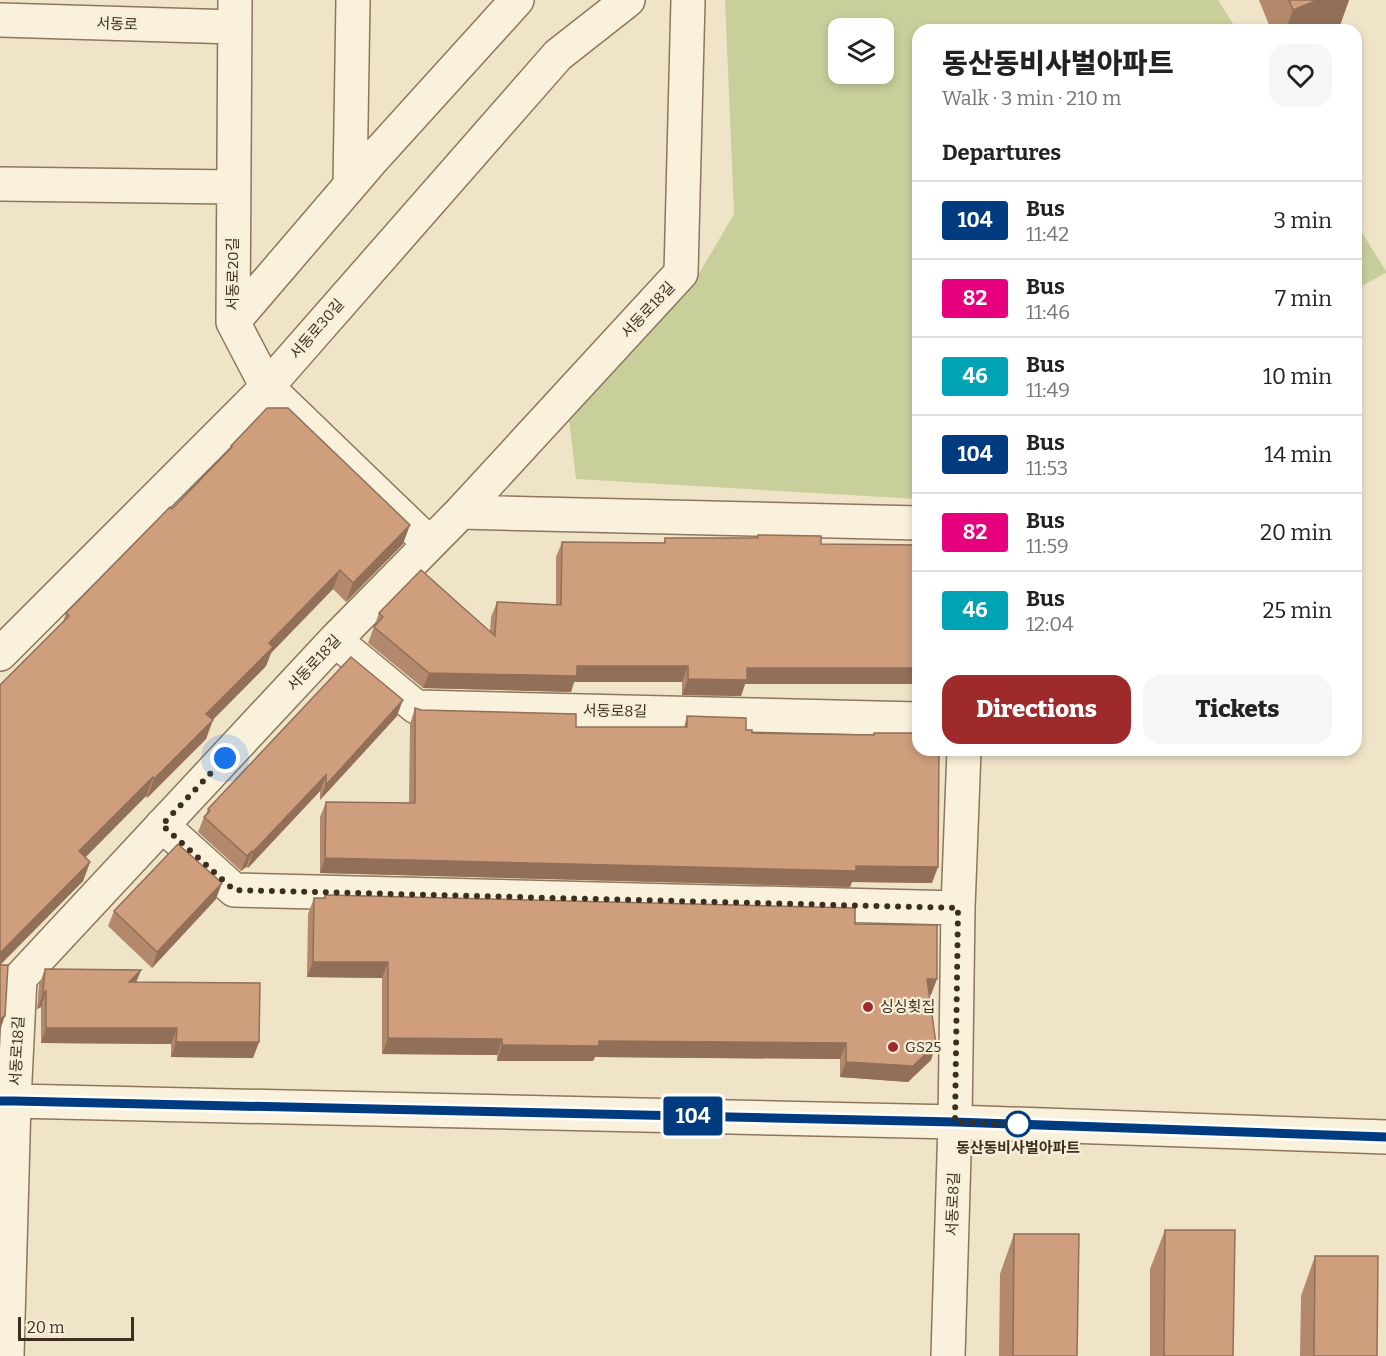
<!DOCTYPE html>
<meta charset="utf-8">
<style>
:root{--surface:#fff;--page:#f6f6f6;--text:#222;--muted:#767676;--line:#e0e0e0;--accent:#9e2a2b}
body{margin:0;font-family:Bitter,"Noto Sans KR",serif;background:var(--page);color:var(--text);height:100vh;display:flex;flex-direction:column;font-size:22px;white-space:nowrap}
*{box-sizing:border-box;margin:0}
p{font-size:20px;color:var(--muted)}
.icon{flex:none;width:33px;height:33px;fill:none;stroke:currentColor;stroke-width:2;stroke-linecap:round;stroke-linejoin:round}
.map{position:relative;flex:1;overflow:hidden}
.panel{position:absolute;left:912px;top:24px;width:450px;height:732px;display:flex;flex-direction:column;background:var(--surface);border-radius:18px;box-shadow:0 3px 9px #0003}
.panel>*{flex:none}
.badge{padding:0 12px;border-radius:4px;font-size:21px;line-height:39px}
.tools{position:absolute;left:828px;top:18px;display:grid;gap:12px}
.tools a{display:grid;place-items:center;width:66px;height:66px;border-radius:12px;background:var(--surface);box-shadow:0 3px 9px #0003;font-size:30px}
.scale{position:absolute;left:18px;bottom:15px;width:116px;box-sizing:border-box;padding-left:6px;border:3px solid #3d2e20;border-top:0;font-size:16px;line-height:21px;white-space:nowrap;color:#3d2e20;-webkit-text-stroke:4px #f7eed8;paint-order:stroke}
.you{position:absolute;width:30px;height:30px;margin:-15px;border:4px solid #fff;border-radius:50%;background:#1a73e8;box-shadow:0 0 0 9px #1a73e833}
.map>.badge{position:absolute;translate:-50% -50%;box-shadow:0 0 0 3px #fff}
h2{padding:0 30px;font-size:22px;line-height:54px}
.round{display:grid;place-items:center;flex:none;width:63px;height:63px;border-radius:18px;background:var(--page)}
.summary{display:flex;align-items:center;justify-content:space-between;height:102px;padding:0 30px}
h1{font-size:28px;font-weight:800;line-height:45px}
.button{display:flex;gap:12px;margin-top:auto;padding:12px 30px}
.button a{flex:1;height:69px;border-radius:18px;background:var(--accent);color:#fff;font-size:24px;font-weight:800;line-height:69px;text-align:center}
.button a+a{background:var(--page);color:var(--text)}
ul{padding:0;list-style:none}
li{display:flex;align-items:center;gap:18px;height:78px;padding:0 30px;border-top:2px solid var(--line)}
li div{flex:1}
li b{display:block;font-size:22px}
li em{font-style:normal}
li .badge{min-width:66px;font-weight:700;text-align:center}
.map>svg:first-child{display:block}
</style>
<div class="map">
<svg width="1386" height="1356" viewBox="0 0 1386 1356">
<rect width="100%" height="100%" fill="#f0e4c8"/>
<!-- green -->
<path fill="#c9cf9b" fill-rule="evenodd" d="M 725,0 L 1218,0 L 1237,30 L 918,30 L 918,499 L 576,479 L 568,410 L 693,284 L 734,214 ZM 838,28 L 884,28 L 884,74 L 838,74 Z
M 1356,223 L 1386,271 L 1386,273 L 1356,289 Z"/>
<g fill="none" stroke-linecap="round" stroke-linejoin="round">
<defs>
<path id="minor" d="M 235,0 L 233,322 L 267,387 L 429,543
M 0,20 L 235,27
M 0,184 L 233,187
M 350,185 L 353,0
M 233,322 L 371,161 L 517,0
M 461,512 L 918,523
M 335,640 L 416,707 L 918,719
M 0,654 L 267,387 L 558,55 L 628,0
M 162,825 L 234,890 L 958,908
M 0,1102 L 14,1101 L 955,1122 L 1386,1137
M 7,1356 L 14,1101 L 20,978 L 335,640 L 461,512 L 681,273 L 688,0
M 948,1356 L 955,1122 L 958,908 L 964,750"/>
</defs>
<!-- minor casing -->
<use href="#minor" stroke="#8d765c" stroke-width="36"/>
<!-- minor -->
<use href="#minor" stroke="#faf1dc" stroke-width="33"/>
</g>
<!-- wall -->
<path fill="#b2896c" d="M 1259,0 L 1349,0 L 1340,25 L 1327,30 L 1271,30 Z
M 231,446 L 403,544 L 346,602 L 333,589 L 271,653 L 266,666 L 212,720 L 206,739 L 147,798 L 146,796 L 85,857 L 90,862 L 83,881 L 0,965 L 63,622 L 66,613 L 172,509 L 229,451 Z
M 758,535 L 821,544 L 918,545 L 918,684 L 745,684 L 741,696 L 682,695 L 682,682 L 574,682 L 571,692 L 423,688 L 368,643 L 379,613 L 490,632 L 491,617 L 497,602 L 556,605 L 556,557 L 562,542 L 664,543 L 665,538 L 756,538 Z
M 415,708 L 421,710 L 576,727 L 684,727 L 687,716 L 746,730 L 752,733 L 873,735 L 874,733 L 932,883 L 852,882 L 850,887 L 320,873 L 320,817 L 326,802 L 409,803 L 410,724 Z
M 397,716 L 320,800 L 320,791 L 248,868 L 246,867 L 241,871 L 198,832 L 204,817 L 206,814 L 208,809 Z
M 325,895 L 855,924 L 931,995 L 929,995 L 936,1044 L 931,1060 L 908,1082 L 840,1077 L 840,1059 L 595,1057 L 593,1061 L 497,1061 L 497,1055 L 382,1054 L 382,978 L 307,977 L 308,914 L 314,898 L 324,898 Z
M 216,899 L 152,968 L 108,926 L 114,911 Z
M 45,969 L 141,970 L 136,982 L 259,1042 L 253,1058 L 171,1057 L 171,1044 L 41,1043 L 41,1007 L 37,1009 L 39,985 Z
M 1165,1230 L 1233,1356 L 1150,1356 L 1150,1269 Z
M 1014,1234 L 1077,1356 L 999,1356 L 1000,1274 Z
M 1315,1256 L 1377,1356 L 1300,1356 L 1301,1296 Z"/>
<!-- shaded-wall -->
<path fill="#916f58" d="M 1318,0 L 1349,0 L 1340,25 L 1327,30 L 1286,30 L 1293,10 Z
M 410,525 L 403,544 L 346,602 L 353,583 Z
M 340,570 L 333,589 L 271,653 L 266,666 L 200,733 L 206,714 L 269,643 Z
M 577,666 L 688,666 L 682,682 L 574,682 L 571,692 L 423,688 L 429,673 Z
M 747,668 L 918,668 L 918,684 L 745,684 L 741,696 L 682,695 L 688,679 Z
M 403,700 L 397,716 L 320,800 L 326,785 Z
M 213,720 L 206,739 L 147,798 L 154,779 Z
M 326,775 L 320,791 L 248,868 L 253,852 Z
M 153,777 L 146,796 L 73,870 L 79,851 Z
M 252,851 L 246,867 L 241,871 L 247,856 Z
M 325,858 L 856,866 L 938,867 L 932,883 L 852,882 L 850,887 L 320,873 Z
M 90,862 L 83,881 L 0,965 L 0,953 Z
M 222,883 L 216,899 L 152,968 L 157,952 Z
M 313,962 L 388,962 L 382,978 L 307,977 Z
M 141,970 L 135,985 L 129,982 Z
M 927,979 L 937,979 L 931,995 L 921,995 Z
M 46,991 L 41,1007 L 37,1009 L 43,994 Z
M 5,1016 L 0,1030 L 0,1019 Z
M 46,1028 L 177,1028 L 171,1044 L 41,1043 Z
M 388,1038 L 502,1039 L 497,1055 L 382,1054 Z
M 599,1041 L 846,1043 L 840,1059 L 595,1057 L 593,1061 L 497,1061 L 502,1045 Z
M 176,1042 L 259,1042 L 253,1058 L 171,1057 Z
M 936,1044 L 931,1060 L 908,1082 L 840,1077 L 846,1062 Z"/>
<!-- building -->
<path fill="#cf9f7d" stroke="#916f58" stroke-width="1.5" d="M 1289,0 L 1318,0 L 1293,10 Z
M 267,408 L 288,408 L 410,525 L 353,583 L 340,570 L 269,643 L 273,647 L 206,714 L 213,720 L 154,779 L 153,777 L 79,851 L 90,862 L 0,953 L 0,685 L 69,616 L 66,613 L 170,507 L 172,509 L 232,447 L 231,446 Z
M 758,535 L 821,536 L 821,544 L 918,545 L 918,668 L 747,668 L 747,680 L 688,679 L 688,666 L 577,666 L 577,676 L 429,673 L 374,627 L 383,617 L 379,613 L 421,570 L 495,636 L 497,602 L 561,605 L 562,542 L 665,543 L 665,538 L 758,538 Z
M 351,657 L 403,700 L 326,785 L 326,775 L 253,852 L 252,851 L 247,856 L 204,817 L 210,811 L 208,809 Z
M 415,708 L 421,710 L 576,714 L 576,727 L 687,727 L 687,716 L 746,718 L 746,730 L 752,730 L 752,733 L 874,735 L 874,733 L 918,733 L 918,750 L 939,750 L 938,867 L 856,866 L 856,871 L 325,858 L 326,802 L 415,803 Z
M 178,844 L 222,883 L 157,952 L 114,911 Z
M 325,895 L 855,908 L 855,924 L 937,925 L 937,979 L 927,979 L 936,1044 L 913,1066 L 846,1062 L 846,1043 L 599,1041 L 599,1046 L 502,1045 L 502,1039 L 388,1038 L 388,962 L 313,962 L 314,898 L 325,898 Z
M 0,965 L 8,965 L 5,1016 L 0,1019 Z
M 45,969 L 141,970 L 129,982 L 260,983 L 259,1042 L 176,1042 L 177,1028 L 46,1028 L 46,991 L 43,994 Z
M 1165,1230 L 1235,1230 L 1233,1356 L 1164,1356 Z
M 1014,1234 L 1079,1234 L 1077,1356 L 1013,1356 Z
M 1315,1256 L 1378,1256 L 1377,1356 L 1314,1356 Z"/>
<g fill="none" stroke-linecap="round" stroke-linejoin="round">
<defs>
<path id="line" d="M 0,1101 L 14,1101 L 955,1122 L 1386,1137"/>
</defs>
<!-- line casing -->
<use href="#line" stroke="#fff" stroke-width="14"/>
<!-- line -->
<use href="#line" stroke="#003b80" stroke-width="9"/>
<!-- walk -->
<path stroke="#3d2e20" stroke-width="6" stroke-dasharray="0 10.8" d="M 225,758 L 162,825 L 234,890 L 958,908 L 955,1122 L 1027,1125 L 1018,1124"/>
</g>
<!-- markers -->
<g fill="#9e2a2b" stroke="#f7eed8" stroke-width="2">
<circle cx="868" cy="1007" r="6"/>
<circle cx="893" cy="1047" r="6"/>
</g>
<circle fill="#fff" stroke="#003b80" stroke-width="3" cx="1018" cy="1124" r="12"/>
<g text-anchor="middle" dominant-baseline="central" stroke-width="4.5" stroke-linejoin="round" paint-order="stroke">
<!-- street labels -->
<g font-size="15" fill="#3d2e20" stroke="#f7eed8">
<text transform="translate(117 24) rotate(2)">서동로</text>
<text transform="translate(233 274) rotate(-90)">서동로20길</text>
<text transform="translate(648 310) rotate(-47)">서동로18길</text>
<text transform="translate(317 329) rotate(-49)">서동로30길</text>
<text transform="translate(314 663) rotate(-47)">서동로18길</text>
<text transform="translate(615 711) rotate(1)">서동로8길</text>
<text transform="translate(17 1051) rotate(-87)">서동로18길</text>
<text transform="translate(953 1204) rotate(-88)">서동로8길</text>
</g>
<!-- poi labels -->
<g font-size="15" fill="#3d2e20" stroke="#f7eed8" text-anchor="start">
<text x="880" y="1007">싱싱횟집</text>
<text x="905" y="1047">GS25</text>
</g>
<!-- stop labels -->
<g font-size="15" font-weight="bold" fill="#3d2e20" stroke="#f7eed8">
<text x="1018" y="1148">동산동비사벌아파트</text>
</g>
</g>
</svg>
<div class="tools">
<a><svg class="icon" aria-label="layers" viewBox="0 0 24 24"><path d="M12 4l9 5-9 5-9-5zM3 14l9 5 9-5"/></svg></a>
</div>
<div class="scale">20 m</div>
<div class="you" style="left:225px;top:758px"></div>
<b class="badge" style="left:693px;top:1116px;background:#003b80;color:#fff">104</b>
<section class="panel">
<div class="summary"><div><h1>동산동비사벌아파트</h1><p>Walk · 3 min · 210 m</p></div><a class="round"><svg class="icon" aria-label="heart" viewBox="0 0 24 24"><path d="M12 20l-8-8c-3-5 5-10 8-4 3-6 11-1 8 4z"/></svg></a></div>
<h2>Departures</h2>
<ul>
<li><span class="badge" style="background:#003b80;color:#fff">104</span><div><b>Bus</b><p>11:42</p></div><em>3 min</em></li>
<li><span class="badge" style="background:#e6007e;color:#fff">82</span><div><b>Bus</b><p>11:46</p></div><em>7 min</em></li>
<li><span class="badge" style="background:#00a3b4;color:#fff">46</span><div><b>Bus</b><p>11:49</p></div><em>10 min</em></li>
<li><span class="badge" style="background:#003b80;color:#fff">104</span><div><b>Bus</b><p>11:53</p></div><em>14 min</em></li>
<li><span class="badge" style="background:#e6007e;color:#fff">82</span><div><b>Bus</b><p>11:59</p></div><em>20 min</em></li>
<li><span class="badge" style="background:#00a3b4;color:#fff">46</span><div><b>Bus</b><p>12:04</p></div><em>25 min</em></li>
</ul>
<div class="button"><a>Directions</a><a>Tickets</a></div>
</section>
</div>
